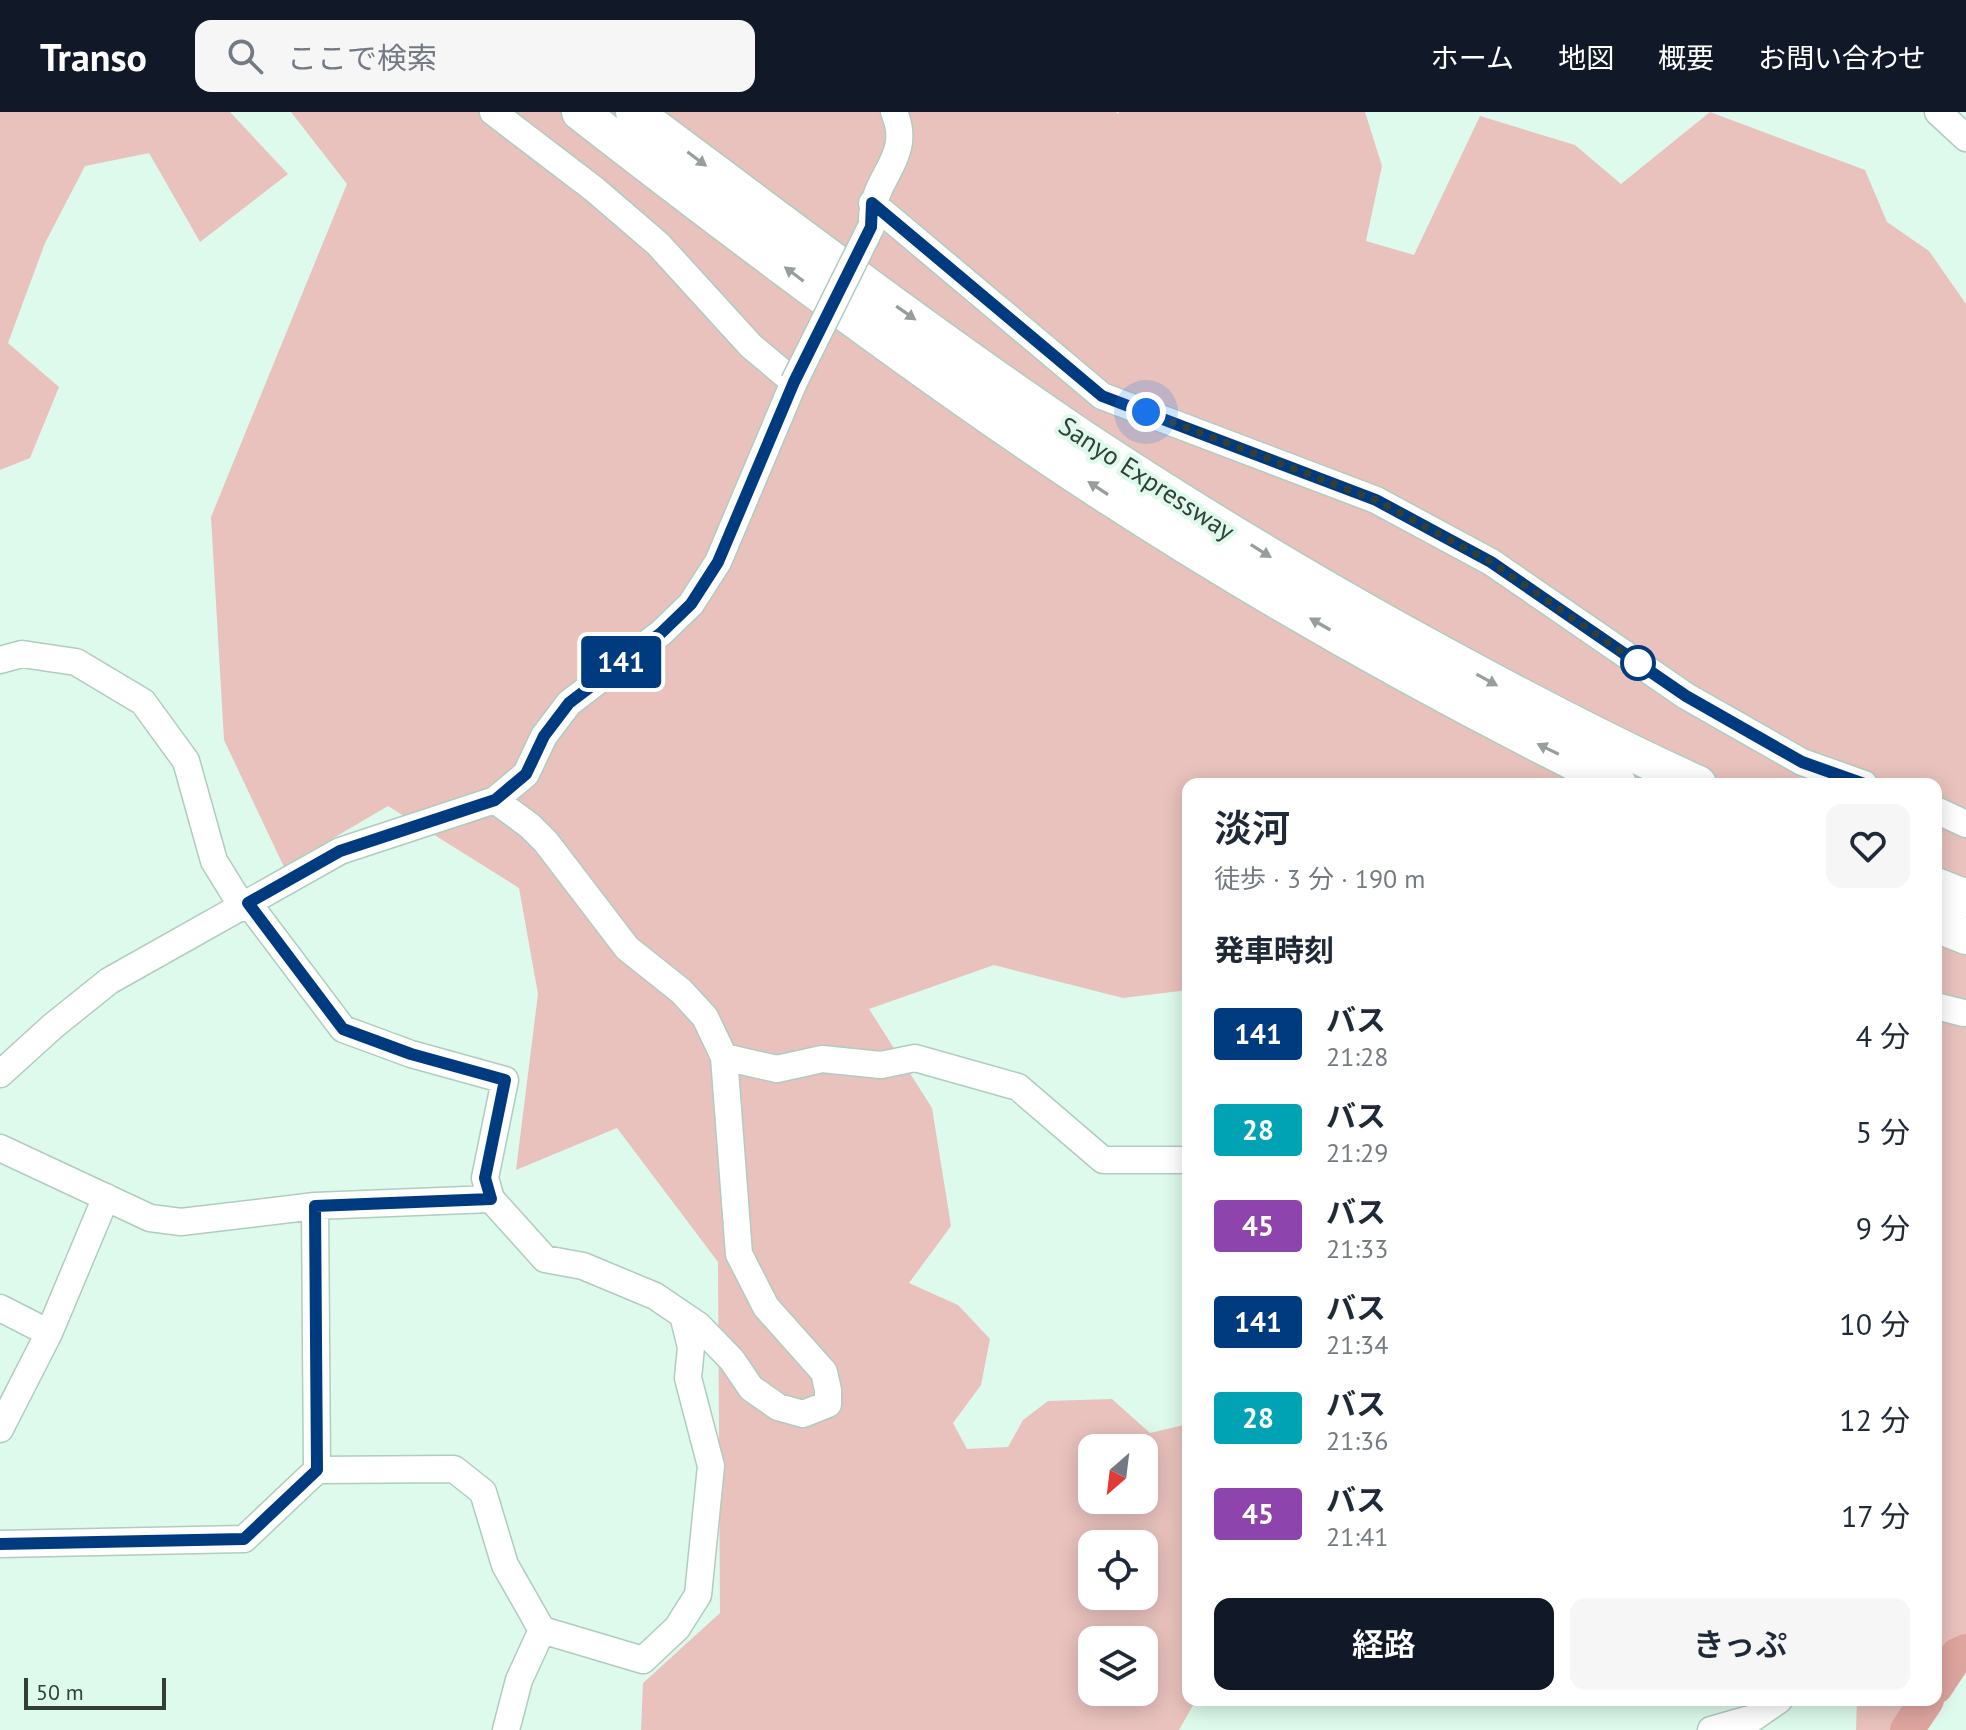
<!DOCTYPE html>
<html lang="ja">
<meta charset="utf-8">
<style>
:root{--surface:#fff;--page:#f6f6f7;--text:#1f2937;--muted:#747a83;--accent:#111827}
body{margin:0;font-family:"PT Sans","Noto Sans JP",sans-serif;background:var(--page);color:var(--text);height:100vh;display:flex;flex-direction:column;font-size:30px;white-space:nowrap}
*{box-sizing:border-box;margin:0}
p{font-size:26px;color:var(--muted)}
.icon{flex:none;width:44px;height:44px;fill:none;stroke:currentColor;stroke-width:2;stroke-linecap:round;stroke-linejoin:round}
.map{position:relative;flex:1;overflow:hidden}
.panel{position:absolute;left:1182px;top:666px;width:760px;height:928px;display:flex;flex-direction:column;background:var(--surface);border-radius:16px;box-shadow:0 4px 20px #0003}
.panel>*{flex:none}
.badge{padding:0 16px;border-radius:6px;font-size:28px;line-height:52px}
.needle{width:52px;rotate:208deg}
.buttons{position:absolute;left:1078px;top:1322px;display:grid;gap:16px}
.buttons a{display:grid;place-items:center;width:80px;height:80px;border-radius:16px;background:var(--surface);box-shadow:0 4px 20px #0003;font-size:40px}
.scale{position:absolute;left:24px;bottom:20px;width:142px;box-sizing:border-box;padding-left:8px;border:4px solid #323e38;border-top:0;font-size:22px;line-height:28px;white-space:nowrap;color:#323e38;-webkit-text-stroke:6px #ddfaec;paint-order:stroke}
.you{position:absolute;width:40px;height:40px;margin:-20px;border:6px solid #fff;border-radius:50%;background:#1a73e8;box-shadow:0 0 0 12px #1a73e833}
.map>.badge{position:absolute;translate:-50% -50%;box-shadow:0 0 0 4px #fff}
h2{padding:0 32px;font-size:30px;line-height:72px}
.round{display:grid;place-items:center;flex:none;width:84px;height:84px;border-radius:16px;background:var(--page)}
.overview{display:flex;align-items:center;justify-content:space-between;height:136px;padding:0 32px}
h1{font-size:38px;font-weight:600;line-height:60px}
.cta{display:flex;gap:16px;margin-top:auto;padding:16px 32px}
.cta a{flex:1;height:92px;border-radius:16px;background:var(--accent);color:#fff;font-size:32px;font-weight:600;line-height:92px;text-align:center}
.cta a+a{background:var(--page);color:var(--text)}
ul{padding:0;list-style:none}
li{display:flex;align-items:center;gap:24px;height:96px;padding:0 32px}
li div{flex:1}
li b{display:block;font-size:30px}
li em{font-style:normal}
li .badge{min-width:88px;font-weight:700;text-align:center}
header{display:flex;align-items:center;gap:48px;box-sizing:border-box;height:112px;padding:0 40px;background:var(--accent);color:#fff}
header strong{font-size:38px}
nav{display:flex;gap:44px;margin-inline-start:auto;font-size:28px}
.search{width:560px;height:72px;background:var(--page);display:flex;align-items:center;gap:20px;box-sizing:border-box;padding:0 28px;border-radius:16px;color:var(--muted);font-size:30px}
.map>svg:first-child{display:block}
</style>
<header>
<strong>Transo</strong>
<div class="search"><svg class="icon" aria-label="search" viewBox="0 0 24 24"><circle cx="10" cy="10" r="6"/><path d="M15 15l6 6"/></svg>ここで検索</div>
<nav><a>ホーム</a><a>地図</a><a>概要</a><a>お問い合わせ</a></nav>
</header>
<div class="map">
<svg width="1966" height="1618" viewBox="0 0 1966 1618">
<rect width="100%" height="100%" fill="#ddfaec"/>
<!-- green -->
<path fill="#e9c2bd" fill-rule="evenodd" d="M 0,0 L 230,0 L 288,62 L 200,130 L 149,41 L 85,54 L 45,131 L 8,231 L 59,275 L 30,346 L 0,358 Z
M 291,0 L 1116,0 L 1118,2 L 1119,0 L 1365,0 L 1382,54 L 1366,129 L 1414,143 L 1480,4 L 1575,33 L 1621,72 L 1710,0 L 1865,58 L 1887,110 L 1929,139 L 1966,192 L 1966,1544 L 1936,1575 L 1936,672 L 1188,672 L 1188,878 L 1123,886 L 994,853 L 869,897 L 932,996 L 951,1114 L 909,1171 L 958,1193 L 990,1227 L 981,1273 L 953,1311 L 967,1337 L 1008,1335 L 1023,1308 L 1048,1289 L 1112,1287 L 1150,1321 L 1188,1312 L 1188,1588 L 1196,1588 L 1179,1618 L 641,1618 L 643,1571 L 720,1501 L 718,1150 L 617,1016 L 516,1058 L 538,882 L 519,776 L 388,694 L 284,755 L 224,628 L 211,405 L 347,72 ZM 1092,1336 L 1144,1336 L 1144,1388 L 1092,1388 ZM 1092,1432 L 1144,1432 L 1144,1484 L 1092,1484 ZM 1092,1528 L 1144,1528 L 1144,1580 L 1092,1580 Z
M 1857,1588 L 1923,1588 L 1894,1618 L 1856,1618 Z"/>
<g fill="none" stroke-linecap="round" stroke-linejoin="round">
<!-- river -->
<path stroke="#dea59f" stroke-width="34" d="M 1936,1575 L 1957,1543 L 1966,1539
M 1907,1618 L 1927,1588"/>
<defs>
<path id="minor" d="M 1938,0 L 1966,26
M 872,91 L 1102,284 L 1376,388 L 1491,450 L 1686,584 L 1802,650 L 1864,672
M 872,108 C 872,64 914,46 894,0
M 0,548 L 22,542 L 76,550 L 143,590 L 186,649 L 214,749 L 243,796
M 1936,698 L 1966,712
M 248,791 L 343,917 L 411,942 L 505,968 L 485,1066 L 491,1087 L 545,1147 L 583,1154 L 655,1184 L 683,1203
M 1936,894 L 1963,901
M 724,945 L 777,957 L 822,947 L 881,953 L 915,946 L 1018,975 L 1103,1048 L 1188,1048
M 0,962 L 53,914 L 109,869 L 340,739 L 495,688 L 526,662 L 544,624 L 569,591 L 661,521 L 691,492 L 718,450 L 794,270 L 751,234 L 658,132 L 594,77 L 493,0
M 0,1036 L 150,1106 L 181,1110 L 315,1094 L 491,1087
M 315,1094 L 317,1358
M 0,1196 L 49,1221
M 0,1317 L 49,1221 L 106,1085
M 0,1432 L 244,1427 L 317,1358 L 454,1357 L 483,1380 L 505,1453 L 542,1518 L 643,1548 L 677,1516 L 698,1483 L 711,1354 L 688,1266 L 691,1235 L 683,1203 L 698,1213 L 732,1248 L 751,1276 L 778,1295 L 803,1302 L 828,1292 L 828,1278 L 824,1260 L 766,1195 L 739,1142 L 724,945 L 705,905 L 681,879 L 627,836 L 546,730 L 530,714 L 495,688
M 506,1618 L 519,1568 L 542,1518
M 1711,1618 L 1753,1606 L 1779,1588"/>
<path id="highway" d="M 580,0 C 738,123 900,245 1067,357 C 1243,474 1428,578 1618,672
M 634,0 C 783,111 931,224 1085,328 C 1189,397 1296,461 1405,522 C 1501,575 1598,627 1698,672
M 1936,774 L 1966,786
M 1936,812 L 1966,824"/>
</defs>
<!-- minor casing -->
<use href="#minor" stroke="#b0ccbf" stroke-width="29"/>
<!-- highway casing -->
<use href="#highway" stroke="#b0ccbf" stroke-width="39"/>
<!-- minor -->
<use href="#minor" stroke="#fff" stroke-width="26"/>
<!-- highway -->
<use href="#highway" stroke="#fff" stroke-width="36"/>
<defs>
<path id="minor-bridge" d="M 794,270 L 871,115"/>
</defs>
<!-- minor-bridge casing -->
<use href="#minor-bridge" stroke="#b0ccbf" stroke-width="29" stroke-linecap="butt"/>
<!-- minor-bridge -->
<use href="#minor-bridge" stroke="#fff" stroke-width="26"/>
</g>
<!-- one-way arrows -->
<defs><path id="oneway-solid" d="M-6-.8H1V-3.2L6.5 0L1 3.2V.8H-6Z" transform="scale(2)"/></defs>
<g fill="#989e9c">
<use href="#oneway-solid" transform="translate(697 47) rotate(37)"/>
<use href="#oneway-solid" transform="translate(794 162) rotate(-143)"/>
<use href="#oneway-solid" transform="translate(906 201) rotate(35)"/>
<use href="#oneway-solid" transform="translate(1098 376) rotate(-147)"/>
<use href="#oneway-solid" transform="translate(1261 439) rotate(32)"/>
<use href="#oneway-solid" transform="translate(1320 512) rotate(-150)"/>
<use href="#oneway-solid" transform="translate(1487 568) rotate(29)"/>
<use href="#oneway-solid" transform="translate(1548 637) rotate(-154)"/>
</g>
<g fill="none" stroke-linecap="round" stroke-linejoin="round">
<defs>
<path id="line" d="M 0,1432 L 244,1427 L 317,1358 L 315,1094 L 491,1087 L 485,1066 L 505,968 L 411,942 L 343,917 L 248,791 L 340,739 L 495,688 L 526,662 L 544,624 L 569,591 L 661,521 L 691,492 L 718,450 L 794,270 L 871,115 L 872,91 L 1102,284 L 1376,388 L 1491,450 L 1686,584 L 1802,650 L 1864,672"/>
</defs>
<!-- line casing -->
<use href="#line" stroke="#fff" stroke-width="18"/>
<!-- line -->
<use href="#line" stroke="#003b80" stroke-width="12"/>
<!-- walk -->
<path stroke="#323e38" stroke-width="8" stroke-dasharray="0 14.4" d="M 1146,300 L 1376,388 L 1491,450 L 1638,551"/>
</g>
<!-- markers -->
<circle fill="#fff" stroke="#003b80" stroke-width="4" cx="1638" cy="551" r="16"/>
<g text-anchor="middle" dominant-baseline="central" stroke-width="8" stroke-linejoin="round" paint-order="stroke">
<!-- street labels -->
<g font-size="26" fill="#323e38" stroke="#ddfaec">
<text transform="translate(1147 366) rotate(33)">Sanyo Expressway</text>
</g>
</g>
</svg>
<div class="buttons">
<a><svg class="needle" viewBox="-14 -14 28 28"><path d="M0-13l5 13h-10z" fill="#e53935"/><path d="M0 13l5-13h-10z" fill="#747a83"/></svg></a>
<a><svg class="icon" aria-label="locate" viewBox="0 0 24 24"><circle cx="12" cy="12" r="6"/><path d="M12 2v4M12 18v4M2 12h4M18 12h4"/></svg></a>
<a><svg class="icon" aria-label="layers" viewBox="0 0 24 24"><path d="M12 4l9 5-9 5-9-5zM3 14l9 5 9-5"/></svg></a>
</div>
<div class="scale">50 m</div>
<div class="you" style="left:1146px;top:300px"></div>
<b class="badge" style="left:621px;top:550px;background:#003b80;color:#fff">141</b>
<section class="panel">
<div class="overview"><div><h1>淡河</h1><p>徒歩 · 3 分 · 190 m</p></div><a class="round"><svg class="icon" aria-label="heart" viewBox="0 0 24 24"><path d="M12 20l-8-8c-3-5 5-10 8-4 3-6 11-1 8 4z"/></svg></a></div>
<h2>発車時刻</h2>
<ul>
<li><span class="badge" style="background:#003b80;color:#fff">141</span><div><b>バス</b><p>21:28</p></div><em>4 分</em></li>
<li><span class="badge" style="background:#00a3b4;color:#fff">28</span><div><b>バス</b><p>21:29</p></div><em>5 分</em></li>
<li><span class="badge" style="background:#8e44ad;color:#fff">45</span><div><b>バス</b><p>21:33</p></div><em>9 分</em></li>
<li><span class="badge" style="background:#003b80;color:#fff">141</span><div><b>バス</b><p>21:34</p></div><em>10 分</em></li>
<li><span class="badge" style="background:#00a3b4;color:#fff">28</span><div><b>バス</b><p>21:36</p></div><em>12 分</em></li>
<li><span class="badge" style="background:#8e44ad;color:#fff">45</span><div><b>バス</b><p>21:41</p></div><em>17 分</em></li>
</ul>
<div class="cta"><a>経路</a><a>きっぷ</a></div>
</section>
</div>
